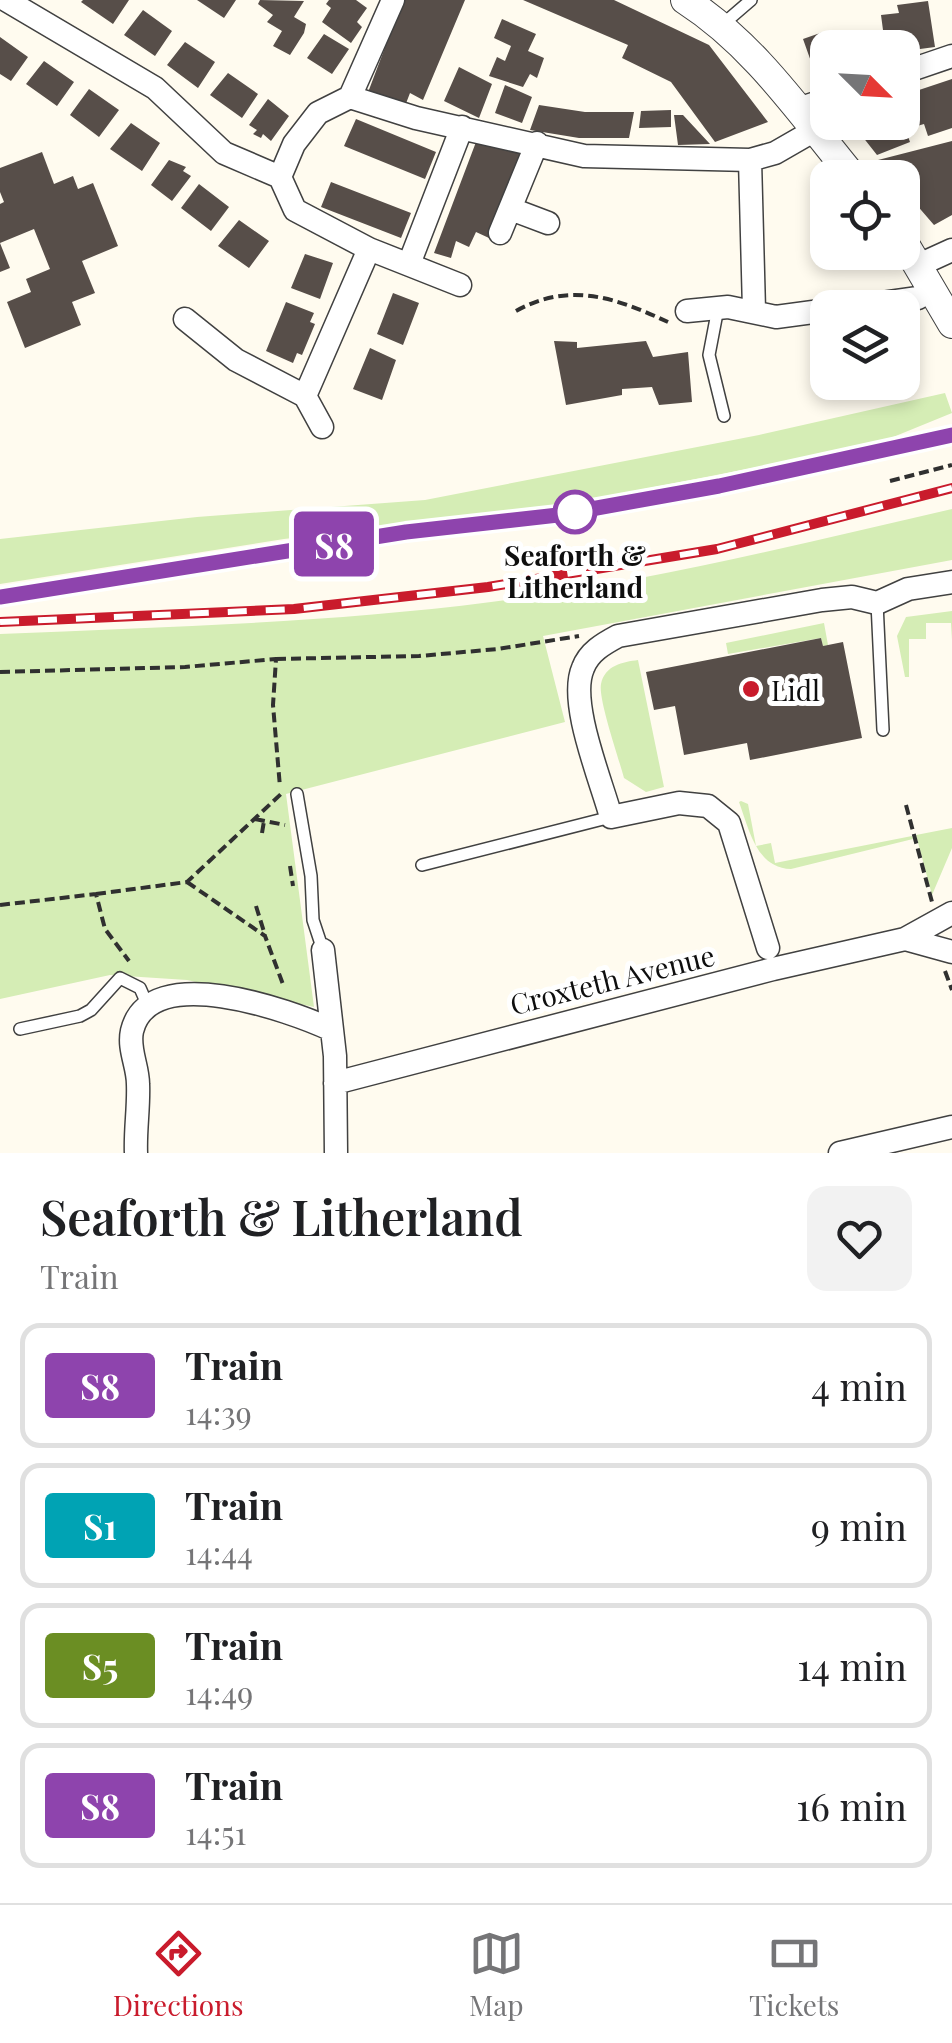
<!DOCTYPE html>
<style>
:root{--surface:#fff;--page:#f2f2f2;--text:#202124;--muted:#757577;--line:#e0e0e0;--accent:#c91b2c}
body{margin:0;font-family:"Playfair Display",serif;background:var(--page);color:var(--text);height:100vh;display:flex;flex-direction:column;font-size:38px;white-space:nowrap}
*{box-sizing:border-box;margin:0}
p{font-size:32px;color:var(--muted)}
.icon{flex:none;width:55px;height:55px;fill:none;stroke:currentColor;stroke-width:2;stroke-linecap:round;stroke-linejoin:round}
.map{position:relative;height:1153px;overflow:hidden}
.sheet{display:flex;flex-direction:column;background:var(--surface);flex:1}
.sheet>*{flex:none}
.badge{padding:0 20px;border-radius:8px;font-size:35px;line-height:65px}
.needle{width:65px;rotate:114deg}
.controls{position:absolute;left:810px;top:30px;display:grid;gap:20px}
.controls a{display:grid;place-items:center;width:110px;height:110px;border-radius:20px;background:var(--surface);box-shadow:0 5px 15px #0003;font-size:50px}
.map>.badge{position:absolute;translate:-50% -50%;box-shadow:0 0 0 5px #fff}
.round{display:grid;place-items:center;flex:none;width:105px;height:105px;border-radius:20px;background:var(--page)}
.headline{display:flex;align-items:center;justify-content:space-between;height:170px;padding:0 40px}
h1{font-size:48px;font-weight:600;line-height:75px}
ul{padding:0;list-style:none}
li{display:flex;align-items:center;gap:30px;height:125px;margin:0 20px 15px;padding:0 20px;border:5px solid var(--line);border-radius:20px}
li div{flex:1}
li b{display:block;font-size:38px}
li em{font-style:normal}
li .badge{min-width:110px;font-weight:700;text-align:center}
.tabs{display:flex;justify-content:space-around;align-items:center;height:140px;border-top:2px solid var(--line);background:var(--surface);font-size:28px;color:var(--muted)}
.tabs a{display:grid;justify-items:center;gap:5px}
.tabs .active{color:var(--accent)}
.map>svg:first-child{display:block}
</style>
<div class="map">
<svg width="952" height="1153" viewBox="0 0 952 1153">
<rect width="100%" height="100%" fill="#fffbef"/>
<!-- green -->
<path fill="#d5edb5" d="M 945,393 L 952,413 L 876,444 L 551,507 L 284,539 L 0,584 L 0,539 L 197,517 L 425,500 L 759,435 Z
M 952,509 L 952,560 L 543,636 L 565,722 L 286,794 L 314,1007 L 187,980 L 110,975 L 0,999 L 0,634 C 164,627 328,623 491,602 C 647,582 800,544 952,509 Z
M 952,611 L 952,640 L 951,623 L 926,623 L 926,639 L 909,639 L 909,677 L 905,677 L 897,636 L 906,617 Z
M 824,623 L 828,645 L 823,646 L 821,638 L 728,654 L 726,643 Z
M 638,660 L 664,787 L 646,792 L 624,778 C 619,759 598,699 601,684 C 605,665 623,662 638,660 Z
M 741,801 L 748,804 L 756,846 L 771,843 L 775,863 L 912,836 L 913,839 L 791,869 C 756,868 749,829 739,802 Z
M 952,828 L 952,848 L 932,895 L 916,835 Z"/>
<!-- building -->
<path fill="#574e49" d="M 83,0 L 129,0 L 113,24 L 81,2 Z
M 197,0 L 236,0 L 224,18 Z
M 260,0 L 304,1 L 294,17 L 306,24 L 304,33 L 290,55 L 273,46 L 282,31 L 267,22 L 273,15 L 258,4 Z
M 329,0 L 356,0 L 367,8 L 357,22 L 362,27 L 351,43 L 322,22 L 331,8 L 326,4 Z
M 403,0 L 465,0 L 423,100 L 410,93 L 405,106 L 367,95 Z
M 523,0 L 614,0 L 709,45 L 768,122 L 715,142 L 671,82 L 622,58 L 628,45 Z
M 928,1 L 935,47 L 905,51 L 904,42 L 885,45 L 881,15 L 899,13 L 897,5 Z
M 143,10 L 172,31 L 155,56 L 124,35 Z
M 502,19 L 536,34 L 528,51 L 544,58 L 537,78 L 530,74 L 523,87 L 489,76 L 497,57 L 505,61 L 511,46 L 494,38 Z
M 823,32 L 830,32 L 834,44 L 854,37 L 857,48 L 828,48 L 828,81 L 819,84 L 803,39 Z
M 324,34 L 349,49 L 332,74 L 307,58 Z
M 0,37 L 28,57 L 11,81 L 0,74 Z
M 185,42 L 215,62 L 198,88 L 167,65 Z
M 44,61 L 74,82 L 57,106 L 26,84 Z
M 459,67 L 492,84 L 479,118 L 444,101 Z
M 228,73 L 258,94 L 242,118 L 210,95 Z
M 952,79 L 952,128 L 928,136 L 924,124 L 917,126 L 904,95 Z
M 505,85 L 532,97 L 522,123 L 495,113 Z
M 89,89 L 119,110 L 99,137 L 70,115 Z
M 268,99 L 289,116 L 271,141 L 263,134 L 261,138 L 253,134 L 257,130 L 249,125 Z
M 539,105 L 585,112 L 634,112 L 629,138 L 579,138 L 530,130 Z
M 671,110 L 671,127 L 639,128 L 641,111 Z
M 674,115 L 683,115 L 710,144 L 678,145 Z
M 356,119 L 436,152 L 425,179 L 344,146 Z
M 851,122 L 903,122 L 910,142 L 877,155 Z
M 131,123 L 160,143 L 142,171 L 110,149 Z
M 952,141 L 952,215 L 934,225 L 902,188 L 902,178 L 893,178 L 878,160 Z
M 476,142 L 522,152 L 489,238 L 476,232 L 469,247 L 456,241 L 451,258 L 434,253 Z
M 42,152 L 54,184 L 73,176 L 78,189 L 93,183 L 118,246 L 82,261 L 95,293 L 72,302 L 81,325 L 25,348 L 7,302 L 31,292 L 26,279 L 50,269 L 34,229 L 0,243 L 0,204 L 4,202 L 0,192 L 0,168 Z
M 169,160 L 186,167 L 183,171 L 191,176 L 172,201 L 151,185 Z
M 331,182 L 411,213 L 401,238 L 321,207 Z
M 199,184 L 229,207 L 211,231 L 181,208 Z
M 239,220 L 269,241 L 249,268 L 218,246 Z
M 0,243 L 10,268 L 0,272 Z
M 305,254 L 333,263 L 320,299 L 291,288 Z
M 393,293 L 419,303 L 403,345 L 377,334 Z
M 286,302 L 314,313 L 310,322 L 315,324 L 302,355 L 297,353 L 293,363 L 266,351 Z
M 554,341 L 577,342 L 577,348 L 646,341 L 653,357 L 688,352 L 692,402 L 659,405 L 652,387 L 622,389 L 622,395 L 566,405 Z
M 370,348 L 396,360 L 382,400 L 353,389 Z
M 821,638 L 823,646 L 843,642 L 862,738 L 750,760 L 747,743 L 684,755 L 675,706 L 654,710 L 646,672 Z"/>
<g fill="none" stroke-linecap="round" stroke-linejoin="round">
<defs>
<path id="service" d="M 722,25 L 751,0
M 718,308 L 709,355 L 724,416
M 877,603 L 883,730
M 297,794 L 311,876 L 313,920 L 323,950
M 422,865 L 611,817
M 20,1029 L 80,1016 L 91,1010 L 120,978 L 140,988 L 147,1004"/>
<path id="minor" d="M 6,0 L 155,88 L 224,153 L 280,177
M 902,73 L 952,56
M 350,97 L 416,118 L 584,156 L 750,160 L 775,153 L 815,130
M 798,109 L 828,99
M 750,160 L 754,310
M 280,177 L 294,144 L 318,113 L 350,97 L 393,0
M 280,177 L 295,210 L 369,249 L 460,285
M 511,209 L 548,223
M 500,233 L 537,143
M 409,264 L 462,127
M 919,265 L 952,250
M 847,308 L 918,298 L 932,289
M 687,311 L 728,307 L 776,317 L 828,310
M 185,319 L 236,360 L 305,396 L 322,427
M 305,396 L 369,249
M 952,913 L 905,939 L 952,952
M 768,948 L 729,823 L 708,806 L 679,803 L 611,817 C 601,780 568,702 583,668 C 589,652 603,644 618,636 L 822,600 L 852,597 L 877,603 L 908,589 L 952,582
M 323,950 L 335,1056 L 336,1153
M 335,1083 L 773,969 L 905,939
M 136,1153 C 135,1130 139,1107 138,1084 C 138,1066 128,1049 132,1031 C 149,960 289,1010 332,1030
M 840,1153 L 952,1127"/>
<path id="tertiary" d="M 685,0 C 755,45 801,114 854,178
M 902,239 L 952,324"/>
</defs>
<!-- service casing -->
<use href="#service" stroke="#414141" stroke-width="14"/>
<!-- minor casing -->
<use href="#minor" stroke="#414141" stroke-width="25"/>
<!-- tertiary casing -->
<use href="#tertiary" stroke="#414141" stroke-width="30"/>
<!-- path -->
<path stroke="#303030" stroke-width="4" stroke-dasharray="10 5" stroke-linecap="butt" d="M 516,311 C 570,281 616,298 668,322
M 890,481 L 952,465
M 276,659 L 419,656 L 498,649 L 579,636
M 0,672 L 185,667 L 276,659 L 273,705 L 280,787
M 906,805 L 932,902
M 255,819 L 285,825
M 262,833 L 264,821
M 290,866 L 293,886
M 187,882 L 265,936 L 284,987
M 96,894 L 187,882 L 281,794
M 0,905 L 96,894 L 105,929 L 129,961
M 256,906 L 265,935
M 945,971 L 952,990"/>
<!-- service -->
<use href="#service" stroke="#fff" stroke-width="11"/>
<!-- minor -->
<use href="#minor" stroke="#fff" stroke-width="22"/>
<!-- tertiary -->
<use href="#tertiary" stroke="#fff" stroke-width="28"/>
<defs>
<path id="rail" d="M 0,597 L 406,532 L 558,515 L 719,486 L 952,435
M 0,622 L 294,609 L 488,587 L 717,549 L 952,488"/>
</defs>
<!-- rail casing -->
<use href="#rail" stroke="#c91b2c" stroke-width="10"/>
<!-- rail -->
<use href="#rail" stroke="#fff" stroke-width="6" stroke-dasharray="19" stroke-linecap="butt"/>
</g>
<g fill="none" stroke-linecap="round" stroke-linejoin="round">
<defs>
<path id="line" d="M 0,597 L 406,532 L 558,515 L 719,486 L 952,435"/>
</defs>
<!-- line casing -->
<use href="#line" stroke="#fff" stroke-width="22"/>
<!-- line -->
<use href="#line" stroke="#8e44ad" stroke-width="15"/>
</g>
<!-- markers -->
<circle fill="#fff" stroke="#8e44ad" stroke-width="5" cx="575" cy="512" r="20"/>
<circle fill="#c91b2c" stroke="#fff" stroke-width="4" cx="751" cy="689" r="10"/>
<g text-anchor="middle" dominant-baseline="central" stroke-width="10" stroke-linejoin="round" paint-order="stroke">
<!-- stop labels -->
<g font-size="28" font-weight="bold" fill="#0e0e0e" stroke="#fff">
<text x="575" y="554">Seaforth &amp;<tspan x="575" dy="32">Litherland</tspan></text>
</g>
<!-- poi labels -->
<g font-size="28" fill="#0e0e0e" stroke="#fff" text-anchor="start">
<text x="771" y="689">Lidl</text>
</g>
<!-- street labels -->
<g font-size="28" fill="#0e0e0e" stroke="#fff">
<text transform="translate(612 979) rotate(-14)">Croxteth Avenue</text>
</g>
</g>
</svg>
<div class="controls">
<a><svg class="needle" viewBox="-14 -14 28 28"><path d="M0-13l5 13h-10z" fill="#e53935"/><path d="M0 13l5-13h-10z" fill="#757577"/></svg></a>
<a><svg class="icon" aria-label="locate" viewBox="0 0 24 24"><circle cx="12" cy="12" r="6"/><path d="M12 2v4M12 18v4M2 12h4M18 12h4"/></svg></a>
<a><svg class="icon" aria-label="layers" viewBox="0 0 24 24"><path d="M12 4l9 5-9 5-9-5zM3 14l9 5 9-5"/></svg></a>
</div>
<b class="badge" style="left:334px;top:544px;background:#8e44ad;color:#fff">S8</b>
</div>
<section class="sheet">
<div class="headline"><div><h1>Seaforth &amp; Litherland</h1><p>Train</p></div><a class="round"><svg class="icon" aria-label="heart" viewBox="0 0 24 24"><path d="M12 20l-8-8c-3-5 5-10 8-4 3-6 11-1 8 4z"/></svg></a></div>
<ul>
<li><span class="badge" style="background:#8e44ad;color:#fff">S8</span><div><b>Train</b><p>14:39</p></div><em>4 min</em></li>
<li><span class="badge" style="background:#00a3b4;color:#fff">S1</span><div><b>Train</b><p>14:44</p></div><em>9 min</em></li>
<li><span class="badge" style="background:#6b8e23;color:#fff">S5</span><div><b>Train</b><p>14:49</p></div><em>14 min</em></li>
<li><span class="badge" style="background:#8e44ad;color:#fff">S8</span><div><b>Train</b><p>14:51</p></div><em>16 min</em></li>
</ul>
</section>
<nav class="tabs">
<a class="active"><svg class="icon" aria-label="directions" viewBox="0 0 24 24"><path d="M12 3l9 9-9 9-9-9zM9 14v-3h6M13 9l2 2-2 2"/></svg>Directions</a>
<a><svg class="icon" aria-label="map" viewBox="0 0 24 24"><path d="M3 6l6-2 6 2 6-2v14l-6 2-6-2-6 2zM9 4v14M15 6v14"/></svg>Map</a>
<a><svg class="icon" aria-label="tickets" viewBox="0 0 24 24"><path d="M3 7h18v10H3zM15 7v10"/></svg>Tickets</a>
</nav>
